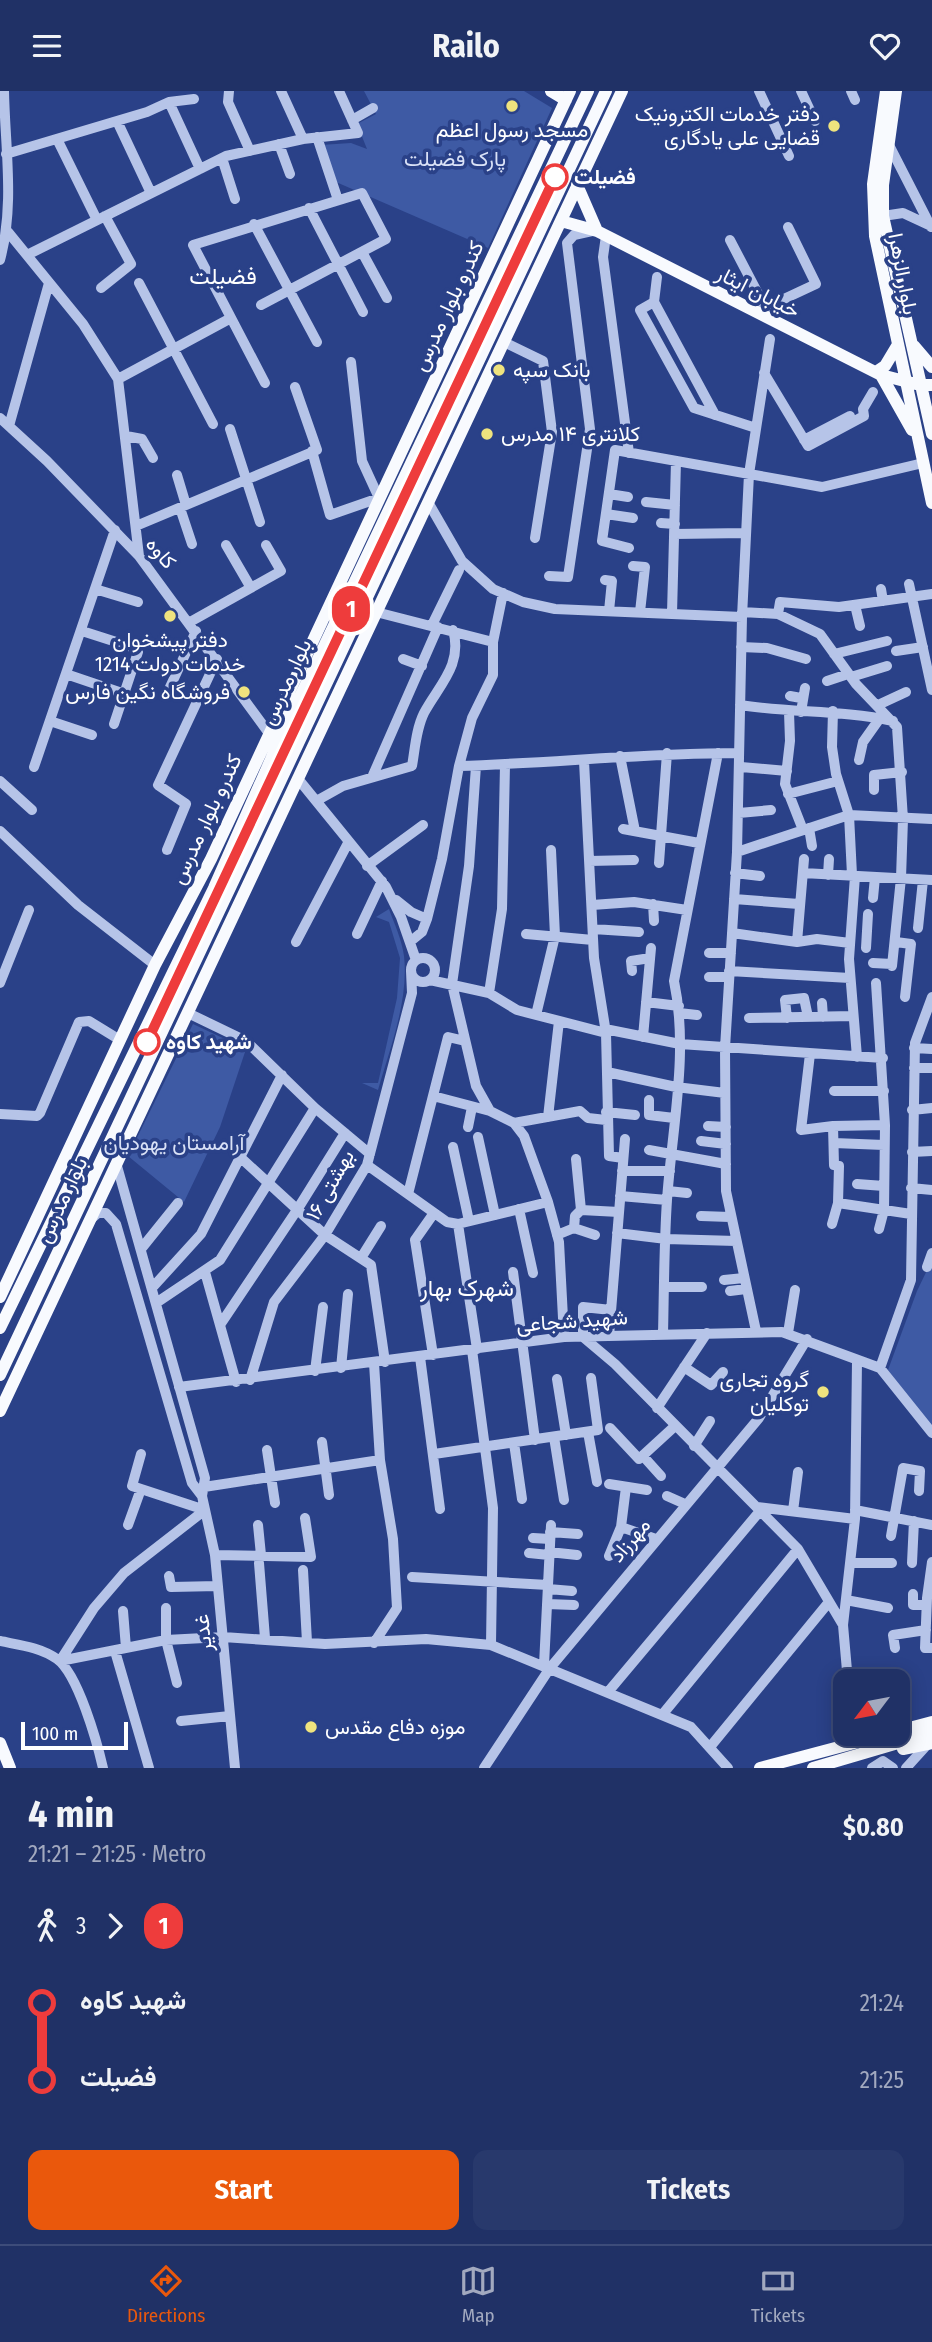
<!DOCTYPE html>
<meta charset="utf-8">
<style>
:root{--surface:#203166;--page:#28396c;--text:#f1f3f6;--muted:#a2a9bf;--line:#3d4c7a;--accent:#ea580c}
body{margin:0;font-family:"Fira Sans Condensed",Vazirmatn,sans-serif;background:var(--page);color:var(--text);height:100vh;display:flex;flex-direction:column;font-size:26px;white-space:nowrap}
*{box-sizing:border-box;margin:0}
p{font-size:23px;color:var(--muted)}
.icon{flex:none;width:38px;height:38px;fill:none;stroke:currentColor;stroke-width:2;stroke-linecap:round;stroke-linejoin:round}
.map{position:relative;height:1677px;overflow:hidden}
.drawer{display:flex;flex-direction:column;background:var(--surface);flex:1}
.drawer>*{flex:none}
.badge{padding:0 14px;border-radius:23px;font-size:24px;line-height:46px}
.needle{width:46px;rotate:238deg}
.fabs{position:absolute;left:833px;top:1578px;display:grid;gap:14px}
.fabs a{display:grid;place-items:center;width:77px;height:77px;border-radius:14px;background:var(--surface);box-shadow:0 4px 18px #0003,0 0 0 2px var(--line);font-size:35px}
.scale{position:absolute;left:21px;bottom:18px;width:107px;box-sizing:border-box;padding-left:7px;border:4px solid #fff;border-top:0;font-size:19px;line-height:24px;white-space:nowrap;color:#fff;-webkit-text-stroke:5px #2a4188;paint-order:stroke}
.map>.badge{position:absolute;translate:-50% -50%;box-shadow:0 0 0 4px #fff}
.legs{display:flex;align-items:center;gap:10px;height:77px;padding:0 28px;font-size:23px}
.legs p{margin-inline-start:auto}
.head{display:flex;align-items:center;justify-content:space-between;height:119px;padding:0 28px}
h1{font-size:38px;font-weight:700;line-height:52px}
.action{display:flex;gap:14px;margin-top:auto;padding:14px 28px}
.action a{flex:1;height:80px;border-radius:14px;background:var(--accent);color:#fff;font-size:28px;font-weight:700;line-height:80px;text-align:center}
.action a+a{background:var(--page);color:var(--text)}
ul{padding:0 28px;list-style:none}
li{display:flex;align-items:center;gap:24px;height:77px;font-size:26px}
li i{display:grid;place-items:center;width:10px;height:100%;margin:0 9px;background:currentColor}
li i::after{content:'';width:18px;height:18px;margin:-9px;border:5px solid;border-radius:50%;background:var(--surface)}
li p{margin-inline-start:auto}
li:first-child i{background:linear-gradient(#0000 50%,currentColor 0)}
li:last-child i{background:linear-gradient(currentColor 50%,#0000 0)}
header{display:flex;justify-content:space-between;align-items:center;height:91px;padding:0 28px;background:var(--surface);font-size:32px;font-weight:700}
.tab-bar{display:flex;justify-content:space-around;align-items:center;height:98px;border-top:2px solid var(--line);background:var(--surface);font-size:19px;color:var(--muted)}
.tab-bar a{display:grid;justify-items:center;gap:4px}
.tab-bar .current{color:var(--accent)}
.map>svg:first-child{display:block}
</style>
<header><svg class="icon" aria-label="menu" viewBox="0 0 24 24"><path d="M4 6h16M4 12h16M4 18h16"/></svg>Railo<svg class="icon" aria-label="heart" viewBox="0 0 24 24"><path d="M12 20l-8-8c-3-5 5-10 8-4 3-6 11-1 8 4z"/></svg></header>
<div class="map">
<svg width="932" height="1677" viewBox="0 0 932 1677">
<rect width="100%" height="100%" fill="#2a4188"/>
<!-- green -->
<path fill="#3e5aa4" d="M 364,0 L 524,0 L 552,17 L 488,157 L 336,91 L 321,54 L 351,52 L 367,58 L 357,33 L 376,23 Z
M 389,818 C 394,832 402,849 404,865 C 409,909 390,957 378,999 L 362,992 L 378,992 L 397,907 L 400,867 L 389,831 L 376,826 Z
M 193,933 L 246,958 L 220,1036 L 184,1111 L 128,1065 Z
M 932,1169 L 932,1337 L 888,1279 L 917,1200 Z"/>
<g fill="none" stroke-linecap="round" stroke-linejoin="round">
<!-- minor -->
<path stroke="#b6c4e8" stroke-width="10" d="M 229,0 L 228,11 L 250,60
M 281,0 L 303,48
M 759,0 L 789,65
M 801,0 L 815,30
M 851,0 L 855,9
M 169,11 L 200,78
M 352,29 L 373,17
M 117,30 L 151,102
M 317,46 L 338,109
M 57,48 L 97,129
M 888,52 L 931,136
M 279,53 L 290,83
M 6,63 L 147,21 L 169,11 L 194,8
M 222,67 L 235,108
M 309,117 L 363,221
M 883,125 L 903,122 L 931,135
M 254,133 L 317,251
M 8,141 L 83,233 L 118,288 L 139,465
M 606,145 L 603,166 L 629,362
M 730,149 L 766,218
M 362,161 L 387,207
M 27,164 L 226,65 L 303,48 L 358,42 L 339,0
M 0,169 C 15,113 5,57 4,0
M 139,192 L 213,333
M 101,197 L 131,173 L 105,125
M 654,211 L 657,186
M 261,214 L 386,148 L 362,102 L 193,154 L 265,292
M 756,221 L 816,193 L 788,136
M 504,251 L 543,270 L 552,341 L 535,447
M 764,282 L 808,355 L 864,325 L 863,318 L 873,301
M 118,288 L 231,227
M 715,324 L 654,211 L 640,219 L 694,317 L 756,337
M 0,327 L 47,370 L 139,465 L 268,641
M 9,335 L 49,192
M 230,338 L 260,431
M 126,345 L 142,348 L 153,367
M 804,349 L 850,325
M 312,360 L 330,424 L 379,407 L 362,370 L 351,271
M 177,384 L 186,414
M 609,403 L 628,406
M 428,411 L 462,470 L 493,498 L 523,511 L 555,518 L 742,526
M 646,411 L 675,414
M 180,417 L 192,453
M 606,423 L 633,427
M 661,432 L 675,433
M 136,435 L 317,359 L 295,296
M 674,443 L 746,442
M 226,454 L 251,497
M 629,457 L 602,450 L 615,359 L 822,396 L 923,372
M 633,475 L 645,476 L 640,521
M 549,485 L 568,486 L 590,338 L 567,152 L 574,144 L 592,140
M 605,489 L 612,490 L 609,520
M 909,493 L 932,599
M 95,498 L 138,511
M 881,498 L 883,510
M 855,514 L 860,535
M 376,521 L 493,551
M 742,521 L 778,523 L 820,543 L 856,593 L 897,636 L 903,728 L 901,787 L 892,875
M 672,523 L 676,370
M 778,523 L 780,511 L 839,516 L 932,503
M 190,531 L 281,480 L 266,454
M 432,534 L 459,479
M 82,540 L 135,557 L 138,561 L 114,633
M 741,556 L 767,557 L 806,568
M 896,560 L 923,556
M 834,563 L 887,550
M 403,568 L 422,575
M 66,583 L 122,602
M 851,586 L 887,575
M 827,590 L 848,583
M 170,596 L 196,540
M 790,605 L 801,607
M 740,614 C 791,622 842,619 893,630
M 878,614 L 906,601
M 833,620 L 832,656 L 836,683 L 849,724 L 852,784
M 789,621 L 790,650 L 785,693 L 803,739
M 801,621 L 805,597
M 50,630 L 92,644
M 620,665 L 635,740
M 859,669 L 863,651 L 880,627
M 584,670 L 594,867 L 606,942 L 609,1065 L 623,1067
M 459,675 C 553,672 645,662 739,662
M 476,675 L 469,775 L 452,893 L 476,995 L 490,1020 L 514,1032 L 524,1045 L 548,1111 L 559,1151 L 564,1246
M 34,676 L 115,439
M 741,676 L 787,680
M 373,684 L 438,536
M 299,689 L 386,796 L 401,826 L 416,869
M 0,690 L 32,719
M 874,699 L 874,684 L 902,681
M 788,703 L 838,690
M 318,709 L 343,695 L 412,675 C 415,658 416,638 424,622 C 439,594 463,574 453,539
M 739,722 L 771,719
M 809,737 L 812,755
M 623,738 L 699,752
M 0,740 L 78,814 L 155,874
M 167,759 L 186,713 L 158,694 L 217,568
M 737,761 L 849,724 L 932,728
M 589,770 L 634,769
M 659,772 L 667,662
M 367,775 L 423,734
M 735,782 L 760,785
M 803,782 L 932,789
M 828,784 L 829,768
M 855,785 L 849,868 L 857,966
M 873,807 L 875,786
M 734,808 L 799,813
M 396,809 L 411,821 L 427,828
M 653,813 L 654,830
M 592,814 L 634,811 L 687,819
M 918,837 L 923,789
M 593,838 L 639,841
M 732,842 L 797,851 L 817,848 L 850,852
M 357,843 L 382,790
M 526,843 L 593,849
M 411,850 L 422,841 L 427,828 L 442,768 L 459,675 L 472,627 L 493,584 L 493,551 L 503,502
M 296,851 L 348,752
M 797,851 L 804,768
M 896,851 L 911,853 L 905,906
M 866,857 L 868,823
M 709,862 L 731,862
M411 879a12 12 0 1 1 24 0a12 12 0 1 1-24 0Z
M 873,872 L 892,873
M 632,880 L 631,870 L 650,867
M 729,880 L 850,887
M 709,886 L 729,886
M 430,889 L 489,902 L 517,919 L 606,942
M 0,892 L 29,819
M 876,892 L 885,1034 L 884,1119 L 879,1138
M 489,902 L 502,818 L 505,674
M 646,911 L 679,915
M 822,912 L 823,926
M 679,922 L 697,924
M 190,923 L 246,950 L 315,1017 L 370,1063
M 536,924 L 555,845 L 551,759
M 749,927 L 853,925
M 787,927 L 785,909 L 804,907 L 808,926
M 605,938 L 680,953 L 883,967
M 643,946 L 651,857
M 914,957 L 932,958
M 810,963 L 801,1039 L 833,1035 L 885,1034
M 914,977 L 932,977
M 607,981 L 676,996 L 725,1002
M 834,1000 L 884,1000
M 433,1005 L 490,1020
M 649,1009 L 649,1024 L 674,1027
M 912,1019 L 932,1017
M 606,1021 L 635,1024
M 0,1023 L 37,1025 L 40,1022 L 79,931 L 89,930 L 120,949
M 548,1026 L 559,930
M 514,1032 L 580,1020 L 588,1027 L 606,1029
M 708,1035 L 726,1036
M 833,1035 L 834,1074 L 839,1075 L 838,1112
M 468,1036 L 472,1016
M 478,1046 L 495,1124
M 701,1050 L 726,1053
M 834,1052 L 884,1054
M 453,1056 L 469,1130
M 649,1059 L 726,1073
M 912,1061 L 932,1060
M 240,1066 L 325,1144 L 371,1174 L 385,1271
M 576,1068 L 581,1119
M 367,1074 L 447,1131 L 458,1133 L 548,1111
M 117,1075 L 205,1387 L 202,1405
M 622,1080 L 670,1080
M 857,1093 L 884,1095
M 911,1097 L 932,1099
M 668,1100 L 687,1102
M 408,1103 L 448,946 L 465,950
M 620,1105 L 667,1109
M 519,1118 L 533,1182
M 701,1125 L 730,1126
M 91,1128 L 98,1122 L 106,1122 L 116,1133 L 192,1392 L 202,1405 L 215,1464 L 235,1677
M 458,1133 L 477,1258
M 832,1133 L 838,1112 L 911,1123
M 574,1137 L 595,1144
M 617,1142 L 666,1148 L 736,1150
M 557,1144 L 574,1137 L 575,1125 L 581,1119 L 619,1121
M 141,1158 L 178,1112
M 361,1167 L 381,1135
M 927,1176 L 932,1162
M 205,1181 L 236,1291
M 513,1181 L 535,1349
M 724,1189 L 744,1187
M 665,1196 L 702,1196
M 152,1197 L 201,1143 L 282,984
M 730,1200 L 746,1198
M 156,1212 L 220,1169 L 315,1017
M 220,1234 L 297,1119 L 345,1042
M 756,1240 L 726,1100 L 725,957 L 737,761 L 742,526 L 749,383 L 770,248
M 788,1242 L 795,1199
M 663,1244 C 664,1199 664,1154 667,1109 C 672,1037 689,961 674,890 L 718,662
M 609,1245 L 625,1048
M 583,1246 L 615,1273 L 798,1458 L 843,1534
M 583,1246 L 583,1216 L 611,1219
M 472,1259 L 493,1417 L 491,1554
M 433,1264 L 415,1149 L 434,1122
M 420,1266 L 440,1418
M 684,1276 L 711,1294 L 723,1281
M 341,1277 L 348,1203
M 880,1277 L 911,1189 L 915,952 L 932,906
M 315,1280 L 323,1216
M 557,1288 L 566,1344
M 250,1289 L 274,1211 L 325,1144 L 367,1074 L 412,902 L 411,880
M 179,1296 L 564,1246 L 782,1241 L 880,1277 L 932,1342
M 657,1317 L 707,1242
M 610,1337 L 639,1368 L 675,1335
M 588,1341 L 597,1391
M 554,1346 L 564,1409
M 322,1351 L 329,1404
M 514,1352 L 522,1408
M 694,1355 L 710,1330
M 267,1359 L 275,1412
M 141,1363 L 132,1395 L 205,1419
M 434,1363 L 598,1339 L 591,1287
M 643,1365 L 661,1385
M 609,1393 L 647,1399
M 204,1396 L 380,1369
M 667,1405 L 685,1413
M 757,1416 L 855,1428
M 855,1419 L 932,1434
M 793,1420 L 798,1381
M 128,1434 L 141,1398
M 258,1434 L 261,1464
M 621,1436 L 656,1448
M 550,1441 L 578,1443
M 891,1445 L 903,1377 L 920,1380 L 919,1400
M 533,1447 L 550,1448
M 549,1461 L 577,1464
M 529,1462 L 549,1464
M 215,1464 L 311,1466 L 305,1427
M 609,1465 L 621,1436 L 626,1396
M 932,1471 L 927,1507 L 925,1557 L 932,1557
M 259,1472 L 265,1547
M 850,1472 L 892,1472
M 912,1472 L 914,1430
M 303,1479 L 307,1551
M 169,1485 L 171,1496 L 218,1495
M 412,1486 L 548,1494
M 548,1498 L 572,1500
M 913,1503 L 913,1514 L 926,1514
M 846,1509 L 888,1517
M 547,1513 L 574,1514
M 166,1517 L 166,1549 L 177,1592
M 123,1520 L 126,1557
M 0,1550 C 19,1554 40,1556 57,1568 C 78,1583 97,1651 103,1677
M 374,1552 L 397,1517 L 393,1448 L 380,1369 L 374,1272
M 895,1557 L 893,1544 L 926,1539
M 115,1560 L 149,1677
M 60,1570 L 166,1549 L 223,1546 L 325,1553 L 426,1548 L 491,1554 L 691,1636 L 728,1677
M 60,1570 L 94,1517 L 124,1482 L 205,1419
M 544,1574 L 551,1434
M 848,1591 L 843,1534 L 855,1428 L 857,1270
M 608,1601 L 760,1420
M 662,1624 L 798,1458
M 181,1630 L 230,1625
M 710,1656 L 829,1511
M 484,1677 L 550,1577 L 759,1327 L 807,1248
M 872,1677 L 883,1670 L 893,1677
M 906,1677 L 927,1654"/>
<!-- major -->
<path stroke="#f8fafe" stroke-width="12" d="M 551,0 L 566,9
M 886,0 L 873,93 L 875,145 L 932,412
M 896,0 L 883,94 L 883,125 L 932,343
M 577,94 L 597,140
M 561,130 L 597,140 L 881,284 L 920,294 L 932,294
M 914,255 L 932,276
M 876,281 L 885,275 L 897,255
M 881,284 L 912,339
M 0,1206 L 155,874 L 211,768 L 570,0
M 0,1237 L 214,797 L 280,648 L 588,0
M 0,1284 L 606,0
M 0,1320 L 622,0
M 898,1640 L 932,1631
M 0,1652 L 10,1677
M 903,1658 L 932,1652
M 760,1677 L 888,1643
M 813,1677 L 932,1642"/>
</g>
<g fill="none" stroke-linecap="round" stroke-linejoin="round">
<defs>
<path id="line-1" d="M 147,951 L 555,86"/>
</defs>
<!-- line-1 casing -->
<use href="#line-1" stroke="#fff" stroke-width="16"/>
<!-- line-1 -->
<use href="#line-1" stroke="#ee3c3c" stroke-width="10"/>
</g>
<!-- markers -->
<g fill="#efe37e" stroke="#2a4188" stroke-width="2.5">
<circle cx="512" cy="15" r="7"/>
<circle cx="834" cy="35" r="7"/>
<circle cx="499" cy="279" r="7"/>
<circle cx="487" cy="343" r="7"/>
<circle cx="170" cy="525" r="7"/>
<circle cx="244" cy="601" r="7"/>
<circle cx="823" cy="1301" r="7"/>
<circle cx="311" cy="1636" r="7"/>
</g>
<g fill="#fff" stroke="#ee3c3c" stroke-width="3.5">
<circle cx="555" cy="86" r="12"/>
<circle cx="147" cy="951" r="12"/>
</g>
<g text-anchor="middle" dominant-baseline="central" stroke-width="7" stroke-linejoin="round" paint-order="stroke">
<!-- poi labels -->
<g font-size="21" fill="#fff" stroke="#2a4188" text-anchor="end">
<text x="820" y="23">دفتر خدمات الکترونیک<tspan x="820" dy="24">قضایی علی یادگاری</tspan></text>
<text x="512" y="39" text-anchor="middle">مسجد رسول اعظم</text>
<text x="513" y="279" text-anchor="start">بانک سپه</text>
<text x="501" y="343" text-anchor="start">کلانتری ۱۴ مدرس</text>
<text x="170" y="549" text-anchor="middle">دفتر پیشخوان<tspan x="170" dy="24">خدمات دولت 1214</tspan></text>
<text x="230" y="601">فروشگاه نگین فارس</text>
<text x="809" y="1289">گروه تجاری<tspan x="809" dy="24">توکلیان</tspan></text>
<text x="325" y="1636" text-anchor="start">موزه دفاع مقدس</text>
</g>
<!-- park labels -->
<g font-size="21" fill="#dae2f7" stroke="#2a4188">
<text x="455" y="68">پارک فضیلت</text>
<text x="174" y="1052">آرامستان یهودیان</text>
</g>
<!-- stop labels -->
<g font-size="21" font-weight="bold" fill="#fff" stroke="#2a4188" text-anchor="start">
<text x="574" y="86">فضیلت</text>
<text x="166" y="951">شهید کاوه</text>
</g>
<!-- street labels -->
<g font-size="21" fill="#fff" stroke="#2a4188">
<text transform="translate(903 183) rotate(79)">بلوار الزهرا</text>
<text transform="translate(758 201) rotate(27)">خیابان ایثار</text>
<text transform="translate(448 215) rotate(-65)">کندرو بلوار مدرس</text>
<text transform="translate(161 462) rotate(50)">کاوه</text>
<text transform="translate(286 591) rotate(-65)">بلوار مدرس</text>
<text transform="translate(206 728) rotate(-65)">کندرو بلوار مدرس</text>
<text transform="translate(330 1094) rotate(-61)">۱۶ بهشتی</text>
<text transform="translate(62 1109) rotate(-65)">بلوار مدرس</text>
<text transform="translate(572 1230) rotate(-4)">شهید شجاعی</text>
<text transform="translate(630 1449) rotate(-50)">مهرزاد</text>
<text transform="translate(203 1542) rotate(-96)">غدیر</text>
</g>
<!-- neighbourhood labels -->
<g font-size="23" fill="#fff" stroke="#2a4188">
<text x="223" y="185">فضیلت</text>
<text x="467" y="1197">شهرک بهار</text>
</g>
</g>
</svg>
<div class="fabs">
<a><svg class="needle" viewBox="-14 -14 28 28"><path d="M0-13l5 13h-10z" fill="#e53935"/><path d="M0 13l5-13h-10z" fill="#a2a9bf"/></svg></a>
</div>
<div class="scale">100 m</div>
<b class="badge" style="left:351px;top:518px;background:#ee3c3c;color:#fff">1</b>
</div>
<section class="drawer">
<div class="head"><div><h1>4 min</h1><p>21:21 – 21:25 · Metro</p></div><b>$0.80</b></div>
<div class="legs"><svg class="icon" aria-label="walk" viewBox="0 0 24 24"><circle cx="13" cy="4" r="2"/><path d="M13 8l-2 6 4 7M11 14l-3 7M7 12l3-4h3l4 4"/></svg>3<svg class="icon" aria-label="forward" viewBox="0 0 24 24"><path d="M9 5l7 7-7 7"/></svg><b class="badge" style="background:#ee3c3c;color:#fff">1</b></div>
<ul>
<li><i style="color:#ee3c3c"></i><b>شهید کاوه</b><p>21:24</p></li>
<li><i style="color:#ee3c3c"></i><b>فضیلت</b><p>21:25</p></li>
</ul>
<div class="action"><a>Start</a><a>Tickets</a></div>
</section>
<nav class="tab-bar">
<a class="current"><svg class="icon" aria-label="directions" viewBox="0 0 24 24"><path d="M12 3l9 9-9 9-9-9zM9 14v-3h6M13 9l2 2-2 2"/></svg>Directions</a>
<a><svg class="icon" aria-label="map" viewBox="0 0 24 24"><path d="M3 6l6-2 6 2 6-2v14l-6 2-6-2-6 2zM9 4v14M15 6v14"/></svg>Map</a>
<a><svg class="icon" aria-label="tickets" viewBox="0 0 24 24"><path d="M3 7h18v10H3zM15 7v10"/></svg>Tickets</a>
</nav>
